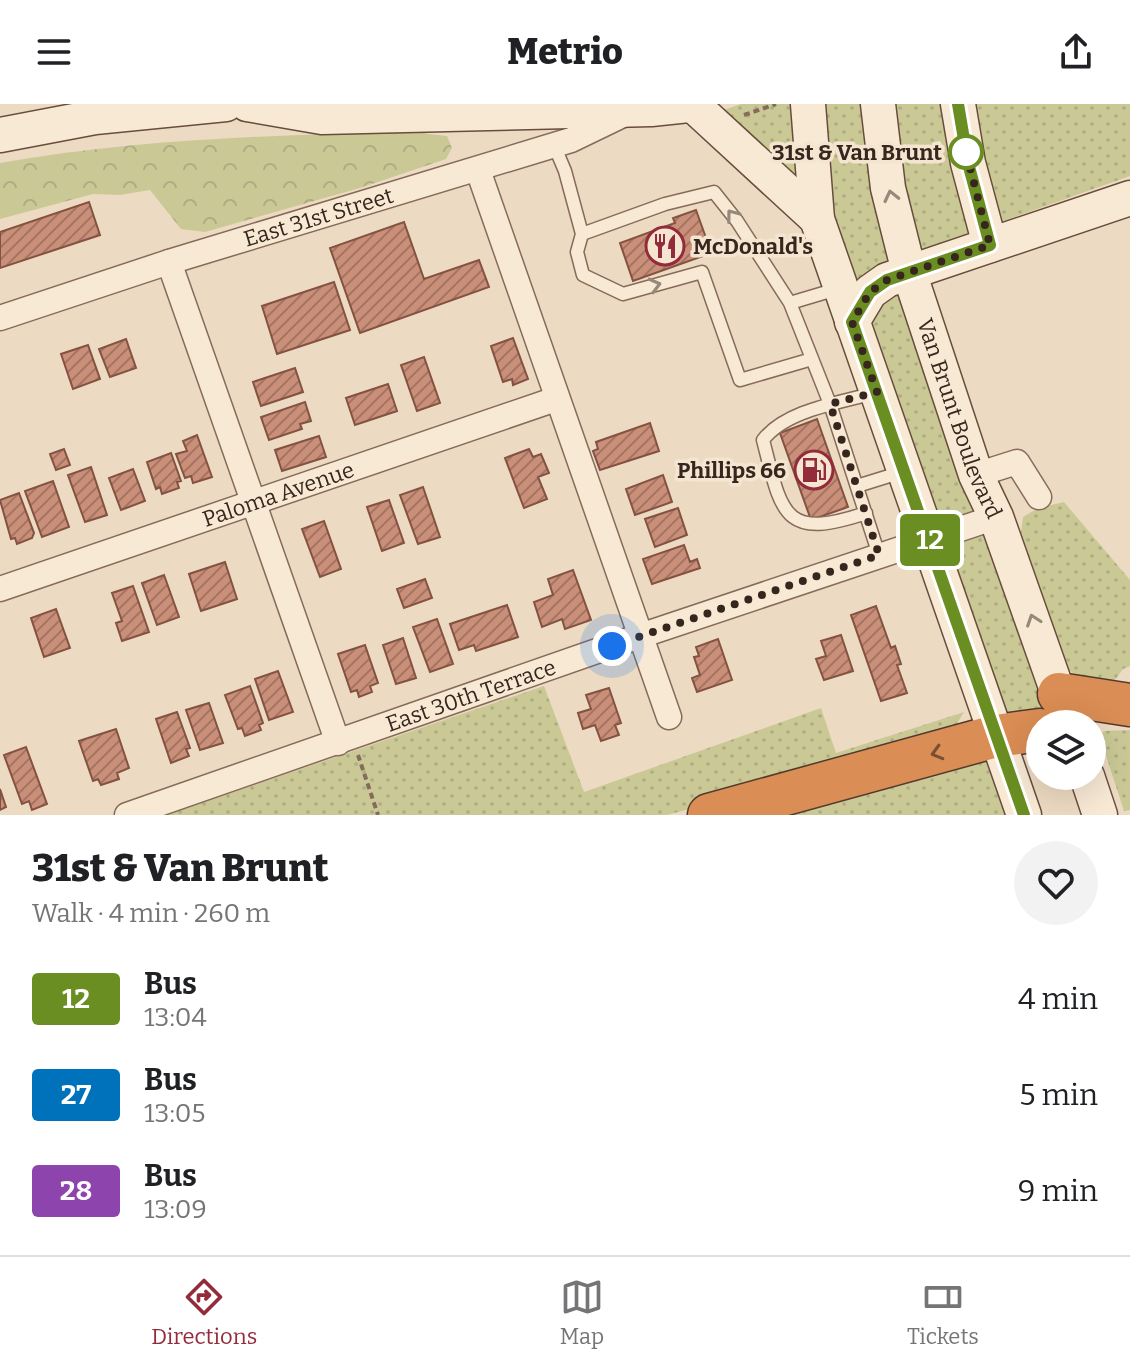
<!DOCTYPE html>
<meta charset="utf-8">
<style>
:root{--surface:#fff;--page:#f2f2f2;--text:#202124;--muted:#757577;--line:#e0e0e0;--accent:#932b3a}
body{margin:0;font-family:Bitter,serif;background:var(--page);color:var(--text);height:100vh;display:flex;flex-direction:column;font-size:30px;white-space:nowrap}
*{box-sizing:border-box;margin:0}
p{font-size:26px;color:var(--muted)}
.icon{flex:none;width:44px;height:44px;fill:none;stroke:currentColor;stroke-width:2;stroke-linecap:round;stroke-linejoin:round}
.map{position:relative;height:711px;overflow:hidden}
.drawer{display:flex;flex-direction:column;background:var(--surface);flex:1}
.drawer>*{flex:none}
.badge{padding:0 16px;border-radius:6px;font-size:28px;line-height:52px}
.tools{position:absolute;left:1026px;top:606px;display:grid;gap:16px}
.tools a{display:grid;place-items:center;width:80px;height:80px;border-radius:50%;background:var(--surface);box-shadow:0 8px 32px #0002;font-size:40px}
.you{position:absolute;width:40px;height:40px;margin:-20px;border:6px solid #fff;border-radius:50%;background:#1a73e8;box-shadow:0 0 0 12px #1a73e833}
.map>.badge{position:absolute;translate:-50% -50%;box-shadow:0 0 0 4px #fff}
.round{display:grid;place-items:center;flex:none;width:84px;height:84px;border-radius:42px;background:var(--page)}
.overview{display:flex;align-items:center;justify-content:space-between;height:136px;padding:0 32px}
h1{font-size:38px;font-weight:800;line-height:60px}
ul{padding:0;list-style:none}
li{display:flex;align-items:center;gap:24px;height:96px;padding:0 32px}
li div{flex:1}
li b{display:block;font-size:30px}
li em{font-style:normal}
li .badge{min-width:88px;font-weight:700;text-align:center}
header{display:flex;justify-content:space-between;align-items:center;height:104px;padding:0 32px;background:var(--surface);font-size:36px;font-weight:800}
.tab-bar{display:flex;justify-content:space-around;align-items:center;height:112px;border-top:2px solid var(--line);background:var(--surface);font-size:22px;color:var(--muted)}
.tab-bar a{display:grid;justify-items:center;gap:4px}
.tab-bar .selected{color:var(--accent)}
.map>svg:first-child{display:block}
</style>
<header><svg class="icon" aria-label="menu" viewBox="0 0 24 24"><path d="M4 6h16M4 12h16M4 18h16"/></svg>Metrio<svg class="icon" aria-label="share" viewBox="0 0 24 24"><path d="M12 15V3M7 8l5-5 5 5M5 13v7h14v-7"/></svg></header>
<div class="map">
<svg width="1130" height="711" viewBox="0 0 1130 711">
<defs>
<pattern id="grass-dots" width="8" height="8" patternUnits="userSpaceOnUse" patternTransform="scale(2)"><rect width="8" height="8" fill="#cac996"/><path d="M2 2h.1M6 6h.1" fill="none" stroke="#aeac81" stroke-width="1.8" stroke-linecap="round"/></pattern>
<pattern id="forest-crowns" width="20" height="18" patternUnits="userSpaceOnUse" patternTransform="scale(2)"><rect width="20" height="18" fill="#cac996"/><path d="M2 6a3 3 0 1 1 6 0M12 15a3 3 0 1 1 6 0" fill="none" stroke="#aeac81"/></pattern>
<pattern id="building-hatch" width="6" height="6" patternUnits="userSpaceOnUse" patternTransform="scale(2)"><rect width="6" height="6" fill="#ca8f79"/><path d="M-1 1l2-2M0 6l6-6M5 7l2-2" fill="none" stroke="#a57563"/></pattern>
</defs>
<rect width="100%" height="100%" fill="#eddac2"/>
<!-- grass -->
<path fill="url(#grass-dots)" d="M 741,0 L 1130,0 L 1130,72 L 894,156 L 1047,609 L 1011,619 L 839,125 L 797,74 L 721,7 Z
M 1064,398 L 1130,476 L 1130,562 L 1123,565 L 1112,580 L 1086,579 L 1069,566 L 1021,428 L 1023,413 L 1038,404 Z
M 544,582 L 584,688 L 821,604 L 836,649 L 964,608 L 955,623 L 805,674 L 667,711 L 166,711 Z
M 1130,626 L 1130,706 L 1124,707 L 1099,630 L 1105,627 Z
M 987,654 L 1007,711 L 742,711 Z"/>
<!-- forest -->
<path fill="url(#forest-crowns)" d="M 412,28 L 447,32 L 452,44 L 446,55 L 360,84 L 205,128 L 181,125 L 150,86 L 120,91 L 93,90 L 0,115 L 0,59 C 136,35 274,31 412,28 Z"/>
<!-- building -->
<path fill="url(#building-hatch)" stroke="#845240" stroke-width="2" d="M 89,98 L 100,131 L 0,164 L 0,128 Z
M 696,106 L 710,145 L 704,147 L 706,151 L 633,177 L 620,139 L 675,119 L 673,114 Z
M 404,118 L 424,175 L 479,156 L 489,183 L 360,229 L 330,144 Z
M 334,178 L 350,226 L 277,250 L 262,202 Z
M 513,234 L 528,275 L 513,281 L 512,275 L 503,278 L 491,242 Z
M 126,235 L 136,264 L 110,273 L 99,245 Z
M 88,241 L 100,275 L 73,285 L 61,250 Z
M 424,253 L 440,299 L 417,307 L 401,261 Z
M 295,264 L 303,288 L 261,302 L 253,278 Z
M 388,280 L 397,307 L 355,321 L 346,294 Z
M 305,298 L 311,317 L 300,320 L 302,325 L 269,336 L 261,313 Z
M 817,315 L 848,403 L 811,416 L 780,329 Z
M 650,319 L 659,347 L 600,366 L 593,347 L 598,345 L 596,338 Z
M 197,331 L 212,373 L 193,379 L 191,372 L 185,374 L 176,350 L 187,347 L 183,337 Z
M 319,332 L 326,353 L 282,367 L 275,346 Z
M 64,345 L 70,361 L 56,366 L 50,350 Z
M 529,345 L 533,353 L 541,350 L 549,369 L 538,373 L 547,395 L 524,404 L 505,354 Z
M 171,349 L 181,377 L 177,378 L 179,384 L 162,390 L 160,383 L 156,385 L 147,358 Z
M 91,363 L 107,411 L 85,418 L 68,371 Z
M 133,365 L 145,397 L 121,406 L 109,374 Z
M 663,371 L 672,398 L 635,411 L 626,385 Z
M 53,377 L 69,423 L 42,433 L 25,387 Z
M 423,383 L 440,433 L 418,440 L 400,391 Z
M 19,389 L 34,429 L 32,434 L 17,440 L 15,434 L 11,435 L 0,396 Z
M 389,396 L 404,439 L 382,447 L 367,403 Z
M 678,404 L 687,431 L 655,443 L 645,415 Z
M 324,417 L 341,465 L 320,473 L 302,425 Z
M 684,441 L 690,458 L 697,455 L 700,464 L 652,480 L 643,455 Z
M 225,458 L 237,495 L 201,507 L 189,470 Z
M 573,466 L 591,516 L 565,525 L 562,515 L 542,523 L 534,498 L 553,491 L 548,475 Z
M 164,471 L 179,513 L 157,521 L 142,479 Z
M 425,475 L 432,494 L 404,504 L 397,485 Z
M 133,482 L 149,528 L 122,537 L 116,519 L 122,517 L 112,489 Z
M 507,501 L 518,533 L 476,547 L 474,541 L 459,546 L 450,520 Z
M 876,502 L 891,544 L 895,542 L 901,560 L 897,561 L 907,589 L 881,597 L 851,511 Z
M 56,505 L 70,544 L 44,553 L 31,514 Z
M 437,515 L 453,560 L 430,568 L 413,523 Z
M 841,531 L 853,567 L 824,576 L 816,555 L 826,552 L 821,537 Z
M 403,534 L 416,574 L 396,580 L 383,541 Z
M 718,535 L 732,576 L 697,588 L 692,574 L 700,571 L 694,553 L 699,552 L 696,543 Z
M 365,541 L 378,579 L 370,582 L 372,588 L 359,593 L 357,586 L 351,588 L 338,550 Z
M 278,567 L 293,608 L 269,616 L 255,575 Z
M 250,582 L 263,619 L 259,621 L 261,626 L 245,632 L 242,624 L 238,625 L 225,591 Z
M 609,584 L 621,619 L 615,621 L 619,631 L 601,637 L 595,621 L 583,625 L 578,609 L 591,605 L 586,591 Z
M 209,599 L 223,639 L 200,646 L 186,606 Z
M 177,608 L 190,644 L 186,645 L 189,652 L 171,659 L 156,615 Z
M 116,625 L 129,664 L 117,669 L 119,675 L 101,681 L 98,675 L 93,677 L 79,637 Z
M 26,643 L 47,700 L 32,706 L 29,697 L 22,700 L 4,651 Z
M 0,685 L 6,703 L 0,706 Z"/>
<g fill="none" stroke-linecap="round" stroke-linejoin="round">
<defs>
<path id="lane" d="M 554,41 L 565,67 L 582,130
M 837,185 L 790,199 L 830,300 L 879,451
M 790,199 L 737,117 L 714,88 L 665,100 L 582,130 L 577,148 L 583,171 L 623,190 L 702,168 L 740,276 L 812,255
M 857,382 L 902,368
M 866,409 C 783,437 782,410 763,336 C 786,306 839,299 874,289"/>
<g id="street">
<path d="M 478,66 L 669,613"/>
<path d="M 169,158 L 338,639"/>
<path id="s1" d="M 0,214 L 169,158 L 571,36 L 631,7"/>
<path d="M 976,371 L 1017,358 L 1039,393"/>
<path id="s2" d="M 0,485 L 556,295"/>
<path id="s3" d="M 127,711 L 640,532 L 996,413"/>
</g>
<g id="secondary">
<path d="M 247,0 L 322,13 L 651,5 L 698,0"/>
<path d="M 692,0 L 817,115"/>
<path d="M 808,0 L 817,115 L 1024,711"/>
<path id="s4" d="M 878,0 L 888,84 L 909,168 L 976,371 L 996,413 L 1069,620"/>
<path d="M 958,0 L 968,59 L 990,141"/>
<path d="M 0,31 L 95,13 L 226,0"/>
<path d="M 852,218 L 870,188 L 887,176 L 1130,94"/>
<path d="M 1087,672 L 1100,711"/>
</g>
<path id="highway" d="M 1059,590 L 1130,601
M 709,711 L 996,632 L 1040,626"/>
</defs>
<!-- lane casing -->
<use href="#lane" stroke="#866b5a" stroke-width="15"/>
<!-- street casing -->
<use href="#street" stroke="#866b5a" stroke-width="27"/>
<!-- secondary casing -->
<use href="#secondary" stroke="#684d3d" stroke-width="37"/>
<!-- highway casing -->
<use href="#highway" stroke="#543a2e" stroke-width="45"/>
<!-- path -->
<path stroke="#866b5a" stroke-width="4" stroke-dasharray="6 4" stroke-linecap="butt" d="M 744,11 L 776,0
M 358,651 L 378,711"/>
<!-- lane -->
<use href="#lane" stroke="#f8e9d5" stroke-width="12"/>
<!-- street -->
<use href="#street" stroke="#f8e9d5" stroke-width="24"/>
<!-- secondary -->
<use href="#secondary" stroke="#f8e9d5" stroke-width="34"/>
<!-- highway -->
<use href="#highway" stroke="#da8d54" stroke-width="42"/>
</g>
<!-- one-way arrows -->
<defs><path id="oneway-chevron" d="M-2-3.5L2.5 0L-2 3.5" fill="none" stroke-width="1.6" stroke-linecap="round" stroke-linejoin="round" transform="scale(2)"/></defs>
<g stroke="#978879">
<use href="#oneway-chevron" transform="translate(891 92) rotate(-103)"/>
<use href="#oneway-chevron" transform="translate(732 111) rotate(-127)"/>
<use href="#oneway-chevron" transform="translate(655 181) rotate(-15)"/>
<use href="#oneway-chevron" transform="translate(1033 516) rotate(-109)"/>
</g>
<use stroke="#784f33" href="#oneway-chevron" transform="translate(937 649) rotate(164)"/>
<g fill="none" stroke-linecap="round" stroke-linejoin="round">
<defs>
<path id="line" d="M 958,0 L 968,59 L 990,141 L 887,176 L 870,188 L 852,218 L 1024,711"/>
</defs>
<!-- line casing -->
<use href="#line" stroke="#fff" stroke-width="18"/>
<!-- line -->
<use href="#line" stroke="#6b8e23" stroke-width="12"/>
<!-- walk -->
<path stroke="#36261d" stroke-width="8" stroke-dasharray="0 14.4" d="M 612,542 L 879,451 L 830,300 L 877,288 L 852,218 L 870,188 L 887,176 L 990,141 L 966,48"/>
</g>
<!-- icons -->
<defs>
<symbol id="restaurant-ring" viewBox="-11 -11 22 22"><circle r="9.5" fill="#f4e5d1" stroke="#932b3a" stroke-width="1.5"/><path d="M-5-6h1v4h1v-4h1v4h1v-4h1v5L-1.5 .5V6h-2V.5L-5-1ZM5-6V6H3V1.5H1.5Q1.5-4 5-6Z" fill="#932b3a"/></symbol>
<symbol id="fuel-ring" viewBox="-11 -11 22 22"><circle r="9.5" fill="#f4e5d1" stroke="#932b3a" stroke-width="1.5"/><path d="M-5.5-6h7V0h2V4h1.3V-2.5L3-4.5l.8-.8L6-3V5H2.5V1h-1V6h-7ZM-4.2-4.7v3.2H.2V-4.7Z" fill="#932b3a"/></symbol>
</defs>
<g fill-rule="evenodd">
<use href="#restaurant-ring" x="643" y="120" width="44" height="44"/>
<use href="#fuel-ring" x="792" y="344" width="44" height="44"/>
</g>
<!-- markers -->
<circle fill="#fff" stroke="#6b8e23" stroke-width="4" cx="966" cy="48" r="16"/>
<g text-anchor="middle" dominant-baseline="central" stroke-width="7" stroke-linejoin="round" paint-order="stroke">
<!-- stop labels -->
<g font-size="22" font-weight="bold" fill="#36261d" stroke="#f4e5d1" text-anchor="end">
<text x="942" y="48">31st &amp; Van Brunt</text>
</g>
<!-- street labels -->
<g font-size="22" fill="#36261d" stroke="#f4e5d1">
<text stroke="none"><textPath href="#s1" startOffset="334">East 31st Street</textPath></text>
<text stroke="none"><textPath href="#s4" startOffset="326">Van Brunt Boulevard</textPath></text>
<text stroke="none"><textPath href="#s2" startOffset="294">Paloma Avenue</textPath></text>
<text stroke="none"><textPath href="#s3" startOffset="364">East 30th Terrace</textPath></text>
</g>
<!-- poi labels -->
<g font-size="22" font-weight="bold" fill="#36261d" stroke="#f4e5d1" text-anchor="start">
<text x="693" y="142">McDonald's</text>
<text x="786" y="366" text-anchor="end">Phillips 66</text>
</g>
</g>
</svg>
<div class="tools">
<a><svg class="icon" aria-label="layers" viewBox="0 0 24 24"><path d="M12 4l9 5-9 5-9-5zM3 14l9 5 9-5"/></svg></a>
</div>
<div class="you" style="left:612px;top:542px"></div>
<b class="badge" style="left:930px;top:436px;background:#6b8e23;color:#fff">12</b>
</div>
<section class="drawer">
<div class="overview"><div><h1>31st &amp; Van Brunt</h1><p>Walk · 4 min · 260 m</p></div><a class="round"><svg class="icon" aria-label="heart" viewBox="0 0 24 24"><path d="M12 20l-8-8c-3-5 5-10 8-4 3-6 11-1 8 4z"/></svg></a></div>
<ul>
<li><span class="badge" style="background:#6b8e23;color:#fff">12</span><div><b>Bus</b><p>13:04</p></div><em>4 min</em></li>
<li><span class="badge" style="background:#0072bc;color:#fff">27</span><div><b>Bus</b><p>13:05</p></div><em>5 min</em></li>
<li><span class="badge" style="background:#8e44ad;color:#fff">28</span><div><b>Bus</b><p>13:09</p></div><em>9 min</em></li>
</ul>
</section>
<nav class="tab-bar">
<a class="selected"><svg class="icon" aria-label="directions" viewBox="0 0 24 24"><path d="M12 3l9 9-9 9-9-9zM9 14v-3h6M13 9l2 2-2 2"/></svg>Directions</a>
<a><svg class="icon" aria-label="map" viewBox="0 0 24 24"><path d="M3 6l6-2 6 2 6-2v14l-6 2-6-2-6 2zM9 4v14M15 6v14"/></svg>Map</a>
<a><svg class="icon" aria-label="tickets" viewBox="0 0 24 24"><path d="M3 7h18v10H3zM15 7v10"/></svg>Tickets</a>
</nav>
